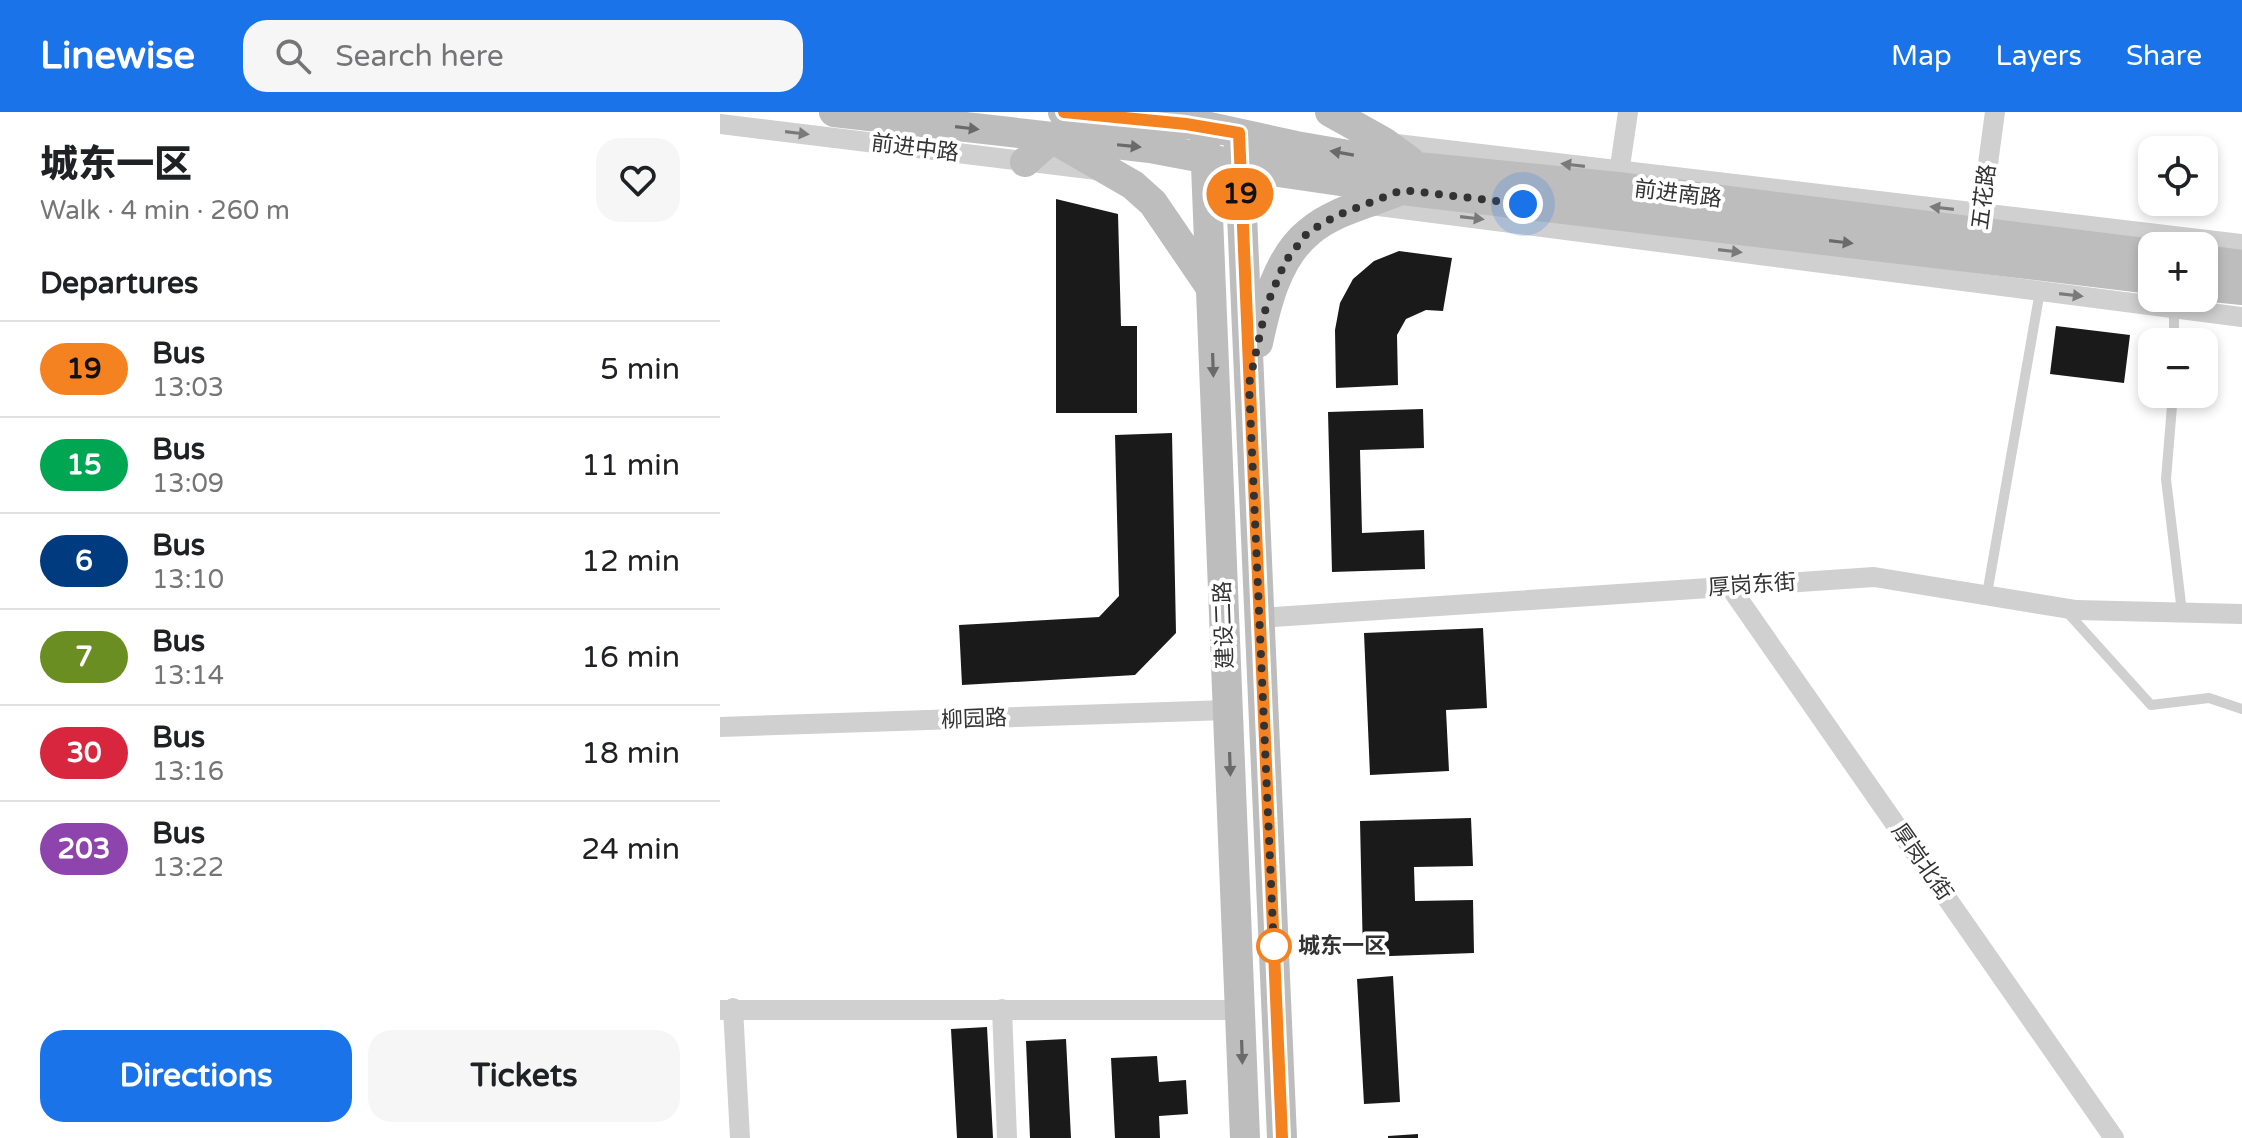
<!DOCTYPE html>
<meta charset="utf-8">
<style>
:root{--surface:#fff;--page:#f6f6f6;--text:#202124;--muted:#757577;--line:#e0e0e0;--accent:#1a73e8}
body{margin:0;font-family:"Varela Round","Noto Sans SC",sans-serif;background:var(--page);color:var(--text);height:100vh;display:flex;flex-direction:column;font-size:30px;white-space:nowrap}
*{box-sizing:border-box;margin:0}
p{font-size:26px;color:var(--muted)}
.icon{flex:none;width:44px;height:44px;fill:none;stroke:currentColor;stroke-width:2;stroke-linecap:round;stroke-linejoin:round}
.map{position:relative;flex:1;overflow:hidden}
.side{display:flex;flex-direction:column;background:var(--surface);width:720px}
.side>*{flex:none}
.badge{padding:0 16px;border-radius:26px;font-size:28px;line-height:52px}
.fabs{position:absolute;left:1418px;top:24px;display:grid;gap:16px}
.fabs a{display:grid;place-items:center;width:80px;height:80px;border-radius:16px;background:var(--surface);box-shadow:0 4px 12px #0003;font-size:40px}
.you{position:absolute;width:40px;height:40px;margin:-20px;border:6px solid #fff;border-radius:50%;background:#1a73e8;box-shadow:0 0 0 12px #1a73e833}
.map>.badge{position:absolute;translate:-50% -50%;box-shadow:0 0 0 4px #fff}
h2{padding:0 40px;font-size:30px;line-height:72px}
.round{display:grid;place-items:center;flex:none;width:84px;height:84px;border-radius:24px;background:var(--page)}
.overview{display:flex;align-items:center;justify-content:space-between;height:136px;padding:0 40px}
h1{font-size:38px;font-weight:800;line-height:60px}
.primary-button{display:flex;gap:16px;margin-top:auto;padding:16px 40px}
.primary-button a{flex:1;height:92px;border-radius:24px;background:var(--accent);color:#fff;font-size:32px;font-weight:800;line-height:92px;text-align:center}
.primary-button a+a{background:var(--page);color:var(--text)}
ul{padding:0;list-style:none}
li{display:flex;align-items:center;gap:24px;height:96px;padding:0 40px;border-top:2px solid var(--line)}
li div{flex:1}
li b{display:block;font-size:30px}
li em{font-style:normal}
li .badge{min-width:88px;font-weight:700;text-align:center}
header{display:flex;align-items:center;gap:48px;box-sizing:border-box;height:112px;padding:0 40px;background:var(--accent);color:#fff}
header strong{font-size:38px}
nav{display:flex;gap:44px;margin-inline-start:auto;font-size:28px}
.search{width:560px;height:72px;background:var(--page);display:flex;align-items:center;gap:20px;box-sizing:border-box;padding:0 28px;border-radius:24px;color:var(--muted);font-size:30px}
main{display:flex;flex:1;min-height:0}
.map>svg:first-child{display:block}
</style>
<header>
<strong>Linewise</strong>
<div class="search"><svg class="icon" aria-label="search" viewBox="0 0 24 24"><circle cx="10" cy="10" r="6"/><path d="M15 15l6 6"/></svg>Search here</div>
<nav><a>Map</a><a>Layers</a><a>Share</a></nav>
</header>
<main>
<section class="side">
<div class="overview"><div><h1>城东一区</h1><p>Walk · 4 min · 260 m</p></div><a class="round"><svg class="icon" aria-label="heart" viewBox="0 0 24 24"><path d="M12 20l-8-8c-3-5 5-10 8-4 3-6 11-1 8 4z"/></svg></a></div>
<h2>Departures</h2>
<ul>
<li><span class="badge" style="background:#f58220;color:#111">19</span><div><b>Bus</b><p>13:03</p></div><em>5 min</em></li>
<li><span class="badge" style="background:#00a651;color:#fff">15</span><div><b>Bus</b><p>13:09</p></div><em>11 min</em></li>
<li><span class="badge" style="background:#003b80;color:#fff">6</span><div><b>Bus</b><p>13:10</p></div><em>12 min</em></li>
<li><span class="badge" style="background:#6b8e23;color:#fff">7</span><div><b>Bus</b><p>13:14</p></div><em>16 min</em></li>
<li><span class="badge" style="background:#d7263d;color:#fff">30</span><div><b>Bus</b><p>13:16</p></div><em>18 min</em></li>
<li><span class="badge" style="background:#8e44ad;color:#fff">203</span><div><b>Bus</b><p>13:22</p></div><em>24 min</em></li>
</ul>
<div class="primary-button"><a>Directions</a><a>Tickets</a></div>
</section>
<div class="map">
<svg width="1522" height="1026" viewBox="0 0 1522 1026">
<rect width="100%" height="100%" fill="#fff"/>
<!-- building -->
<path fill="#1a1a1a" d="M 336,87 L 398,102 L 401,214 L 417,214 L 417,301 L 336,301 Z
M 679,139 L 732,146 L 723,199 L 706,198 L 686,207 L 677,223 L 678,273 L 616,276 L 615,218 L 620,191 L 633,167 L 654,149 Z
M 1336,214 L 1410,223 L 1404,271 L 1330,262 Z
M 703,297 L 704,336 L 640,338 L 642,421 L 704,418 L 705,457 L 612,460 L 608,300 Z
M 452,321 L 456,521 L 415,563 L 242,573 L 239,513 L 379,505 L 399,484 L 395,323 Z
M 763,516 L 767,596 L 726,598 L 729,659 L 650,663 L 644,521 Z
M 751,706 L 753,754 L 694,755 L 695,789 L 753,788 L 754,841 L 643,845 L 640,709 Z
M 673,864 L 680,990 L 644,992 L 637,867 Z
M 267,915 L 273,1026 L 237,1026 L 231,917 Z
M 346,927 L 351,1026 L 310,1026 L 306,929 Z
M 437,944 L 439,970 L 466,968 L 468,1002 L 439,1004 L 440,1026 L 395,1026 L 391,946 Z
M 698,1022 L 698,1026 L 668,1026 L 668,1024 Z"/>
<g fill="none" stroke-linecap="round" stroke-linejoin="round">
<!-- lane -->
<path stroke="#d0d0d0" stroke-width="10" d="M 1454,230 L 1454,197
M 1453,282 L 1446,367 L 1462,500
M 1267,482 L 1320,179
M 1347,500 L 1431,593 L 1489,586 L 1522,597"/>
<!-- street -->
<path stroke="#d0d0d0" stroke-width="20" d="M 0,12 L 377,58
M 668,31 L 1522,132
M 898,68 L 908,0
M 651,93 L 1522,205
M 1260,111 L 1275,0
M 1010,475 L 1394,1026
M 540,506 L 1154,465 L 1356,498 L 1522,502
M 0,615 L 507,598
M 13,896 L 20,1026
M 282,897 L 287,1026
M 0,898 L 520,898"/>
<!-- secondary -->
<path stroke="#bdbdbd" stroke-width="30" d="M 114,0 L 430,36 L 558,60 L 682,78 L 1432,167
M 343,0 L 485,14 L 576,34 L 698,55 L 898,75 L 1432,142
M 610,0 L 664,30 L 690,49
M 485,29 L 525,1026
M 342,32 L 413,73 L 433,91 L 489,173
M 519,33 L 562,1026
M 305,50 L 332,26
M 1484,148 L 1522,153
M 1484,174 L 1522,178
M 538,231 C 546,193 557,146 589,120 C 613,99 650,91 679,79"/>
</g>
<!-- one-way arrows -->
<defs><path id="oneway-solid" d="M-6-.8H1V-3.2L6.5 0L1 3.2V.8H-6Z" transform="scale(2)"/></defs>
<g fill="#6a6a6a">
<use href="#oneway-solid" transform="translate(247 16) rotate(7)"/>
<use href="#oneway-solid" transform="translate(409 34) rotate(6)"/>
<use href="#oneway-solid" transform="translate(622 41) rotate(-170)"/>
<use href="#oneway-solid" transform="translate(1121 130) rotate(7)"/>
<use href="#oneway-solid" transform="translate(493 253) rotate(88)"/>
<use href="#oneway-solid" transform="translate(510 652) rotate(88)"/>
<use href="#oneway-solid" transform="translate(522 940) rotate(88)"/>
</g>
<g fill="#7a7a7a">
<use href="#oneway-solid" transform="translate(77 21) rotate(7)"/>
<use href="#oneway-solid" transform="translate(853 53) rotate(-173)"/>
<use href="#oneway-solid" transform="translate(1222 96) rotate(-173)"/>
<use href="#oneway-solid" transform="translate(752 106) rotate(7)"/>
<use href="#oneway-solid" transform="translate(1010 139) rotate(7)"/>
<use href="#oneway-solid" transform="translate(1351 183) rotate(7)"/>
</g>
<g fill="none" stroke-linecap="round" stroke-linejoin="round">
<defs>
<path id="line" d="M 344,0 L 466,12 L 519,21 L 562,1026"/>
</defs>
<!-- line casing -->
<use href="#line" stroke="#fff" stroke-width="18"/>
<!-- line -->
<use href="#line" stroke="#f58220" stroke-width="12"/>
<!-- walk -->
<path stroke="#333" stroke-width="8" stroke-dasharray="0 14.4" d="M 554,834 L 554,839 L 529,272 L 546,195 L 565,150 L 588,120 L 618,103 L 682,78 L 803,92"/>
</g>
<!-- markers -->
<circle fill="#fff" stroke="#f58220" stroke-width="4" cx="554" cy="834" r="16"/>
<g text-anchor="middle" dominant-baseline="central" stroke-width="8" stroke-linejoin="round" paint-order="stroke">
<!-- street labels -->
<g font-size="22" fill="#333" stroke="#fff">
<text transform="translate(195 36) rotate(7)">前进中路</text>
<text transform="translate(958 82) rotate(7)">前进南路</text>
<text transform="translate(1264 85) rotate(-83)">五花路</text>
<text transform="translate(1032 473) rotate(-4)">厚岗东街</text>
<text transform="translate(504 513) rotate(-92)">建设二路</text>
<text transform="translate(254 607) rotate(-2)">柳园路</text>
<text transform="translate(1202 750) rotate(55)">厚岗北街</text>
</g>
<!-- stop labels -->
<g font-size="22" font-weight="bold" fill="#333" stroke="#fff" text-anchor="start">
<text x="578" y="834">城东一区</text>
</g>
</g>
</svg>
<div class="fabs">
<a><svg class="icon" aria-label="locate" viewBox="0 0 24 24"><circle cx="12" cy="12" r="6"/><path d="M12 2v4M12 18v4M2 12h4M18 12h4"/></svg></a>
<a>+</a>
<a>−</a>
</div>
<div class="you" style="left:803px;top:92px"></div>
<b class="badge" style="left:520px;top:82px;background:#f58220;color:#111">19</b>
</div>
</main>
